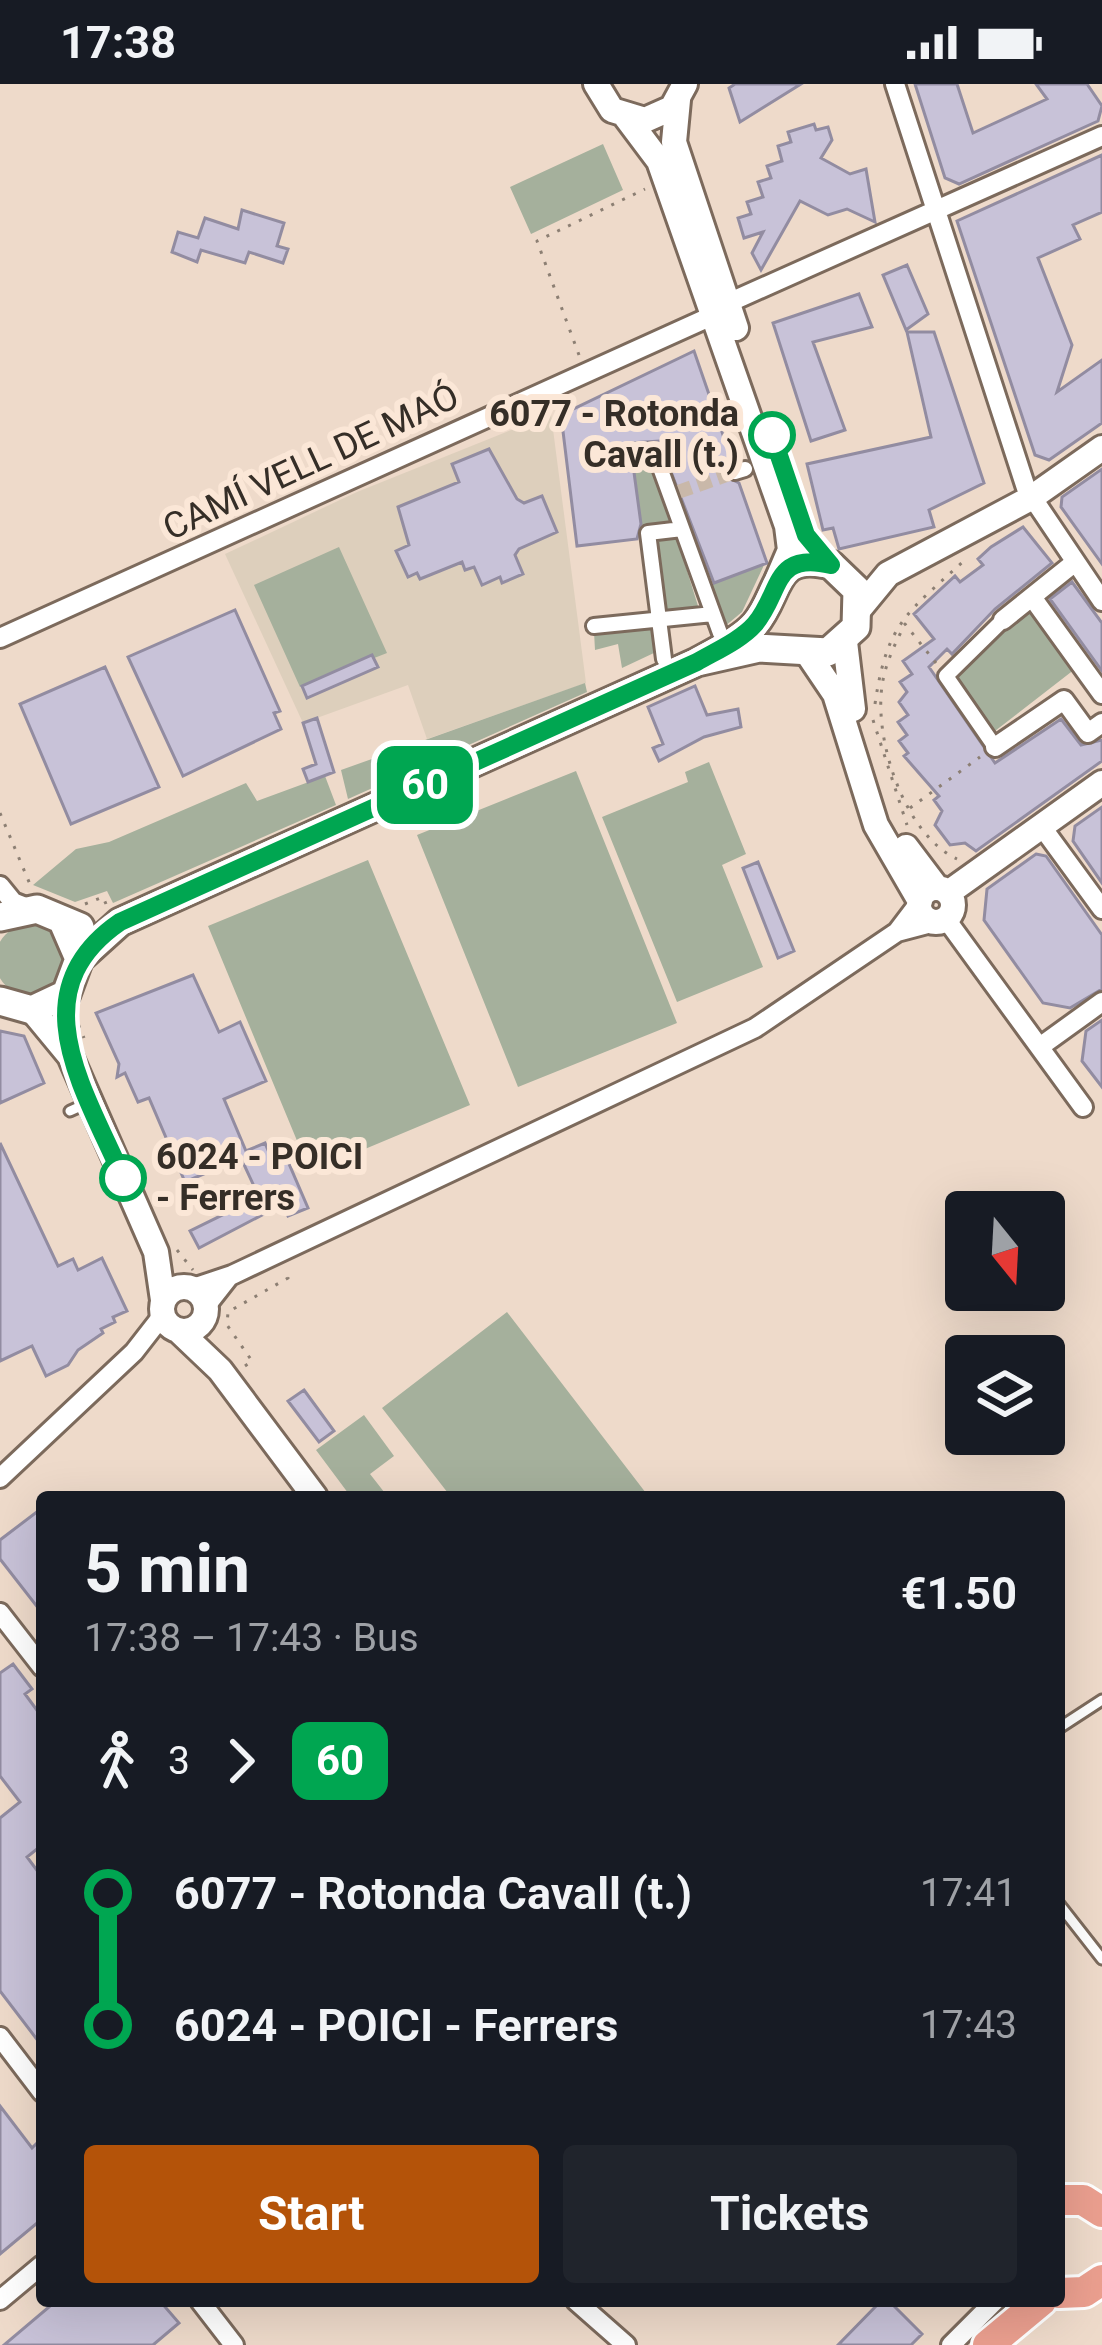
<!DOCTYPE html>
<meta charset="utf-8">
<style>
:root{--surface:#171b24;--page:#20242c;--text:#f1f3f6;--muted:#9ea1a6;--accent:#b45309}
body{margin:0;font-family:Roboto,sans-serif;background:var(--page);color:var(--text);height:100vh;display:flex;flex-direction:column;font-size:45px;white-space:nowrap}
*{box-sizing:border-box;margin:0}
p{font-size:39px;color:var(--muted)}
.icon{flex:none;width:66px;height:66px;fill:none;stroke:currentColor;stroke-width:2;stroke-linecap:round;stroke-linejoin:round}
.map{position:relative;flex:1;overflow:hidden}
.sheet{position:absolute;left:36px;top:1407px;width:1029px;height:816px;display:flex;flex-direction:column;background:var(--surface);border-radius:12px;box-shadow:0 12px 48px #0002}
.sheet>*{flex:none}
.badge{padding:0 24px;border-radius:18px;font-size:42px;line-height:78px}
.needle{width:78px;rotate:162deg}
.buttons{position:absolute;left:945px;top:1107px;display:grid;gap:24px}
.buttons a{display:grid;place-items:center;width:120px;height:120px;border-radius:12px;background:var(--surface);box-shadow:0 12px 48px #0002;font-size:60px}
.map>.badge{position:absolute;translate:-50% -50%;box-shadow:0 0 0 6px #fff}
.legs{display:flex;align-items:center;gap:18px;height:132px;padding:0 48px;font-size:39px}
.legs p{margin-inline-start:auto}
.summary{display:flex;align-items:center;justify-content:space-between;height:204px;padding:0 48px}
h1{font-size:66px;font-weight:700;line-height:90px}
.cta{display:flex;gap:24px;margin-top:auto;padding:24px 48px}
.cta a{flex:1;height:138px;border-radius:12px;background:var(--accent);color:#fff;font-size:48px;font-weight:700;line-height:138px;text-align:center}
.cta a+a{background:var(--page);color:var(--text)}
ul{padding:0 48px;list-style:none}
li{display:flex;align-items:center;gap:42px;height:132px;font-size:45px}
li i{display:grid;place-items:center;width:18px;height:100%;margin:0 15px;background:currentColor}
li i::after{content:'';width:30px;height:30px;margin:-15px;border:9px solid;border-radius:50%;background:var(--surface)}
li p{margin-inline-start:auto}
li:first-child i{background:linear-gradient(#0000 50%,currentColor 0)}
li:last-child i{background:linear-gradient(currentColor 50%,#0000 0)}
.status{display:flex;justify-content:space-between;align-items:center;height:84px;padding:0 60px;background:var(--surface);direction:ltr}
.status svg{height:33px;fill:currentColor}
.map>svg:first-child{display:block}
</style>
<div class="status"><b>17:38</b><svg viewBox="0 0 49 12"><path d="M0 12V9h3v3zM5 12V6h3v6zM10 12V3h3v9zM15 12V0h3v12zM26 1h20v11H26zM47 4h2v5h-2z"/></svg></div>
<div class="map">
<svg width="1102" height="2261" viewBox="0 0 1102 2261">
<rect width="100%" height="100%" fill="#eedaca"/>
<!-- commercial -->
<path fill="#ddcfbc" d="M 551,330 L 586,599 L 427,655 L 408,601 L 303,639 L 225,470 L 357,408 Z"/>
<!-- green -->
<path fill="#a5b09c" d="M 603,60 L 623,106 L 531,150 L 510,103 Z
M 651,375 L 675,439 L 641,442 L 632,377 Z
M 676,451 L 698,522 L 664,527 L 656,454 Z
M 339,463 L 387,569 L 300,603 L 254,501 Z
M 764,481 L 742,528 L 724,543 L 710,501 Z
M 1029,524 L 1075,585 L 995,647 L 954,595 Z
M 653,542 L 656,568 L 622,584 L 618,560 L 595,566 L 594,548 Z
M 585,599 L 587,608 L 348,715 L 341,686 Z
M 709,678 L 746,770 L 722,781 L 763,883 L 677,918 L 602,733 L 688,698 L 685,688 Z
M 576,687 L 677,939 L 518,1003 L 417,751 Z
M 325,692 L 336,721 L 113,819 L 107,807 L 75,818 L 33,801 L 76,765 L 109,758 L 246,699 L 257,717 Z
M 368,776 L 470,1021 L 310,1088 L 208,842 Z
M-5 876a36 36 0 1 1 72 0a36 36 0 1 1-72 0Z
M 507,1228 L 649,1413 L 451,1413 L 382,1324 Z
M 364,1331 L 394,1372 L 370,1390 L 388,1413 L 351,1413 L 316,1366 Z"/>
<!-- building -->
<path fill="#c8c2d8" stroke="#928ca1" stroke-width="3" d="M 735,0 L 801,0 L 740,38 L 729,4 Z
M 915,0 L 957,0 L 973,49 L 1047,15 L 1036,0 L 1087,0 L 1102,22 L 1098,37 L 959,100 L 945,94 Z
M 814,40 L 816,46 L 828,43 L 832,56 L 821,74 L 850,90 L 866,85 L 875,138 L 847,125 L 828,131 L 800,117 L 761,186 L 752,169 L 763,148 L 744,154 L 738,134 L 751,130 L 747,118 L 763,113 L 758,98 L 771,94 L 767,82 L 782,77 L 778,62 L 791,58 L 788,48 Z
M 1102,71 L 1102,128 L 1073,141 L 1080,155 L 1038,174 L 1072,261 L 1057,308 L 1102,276 L 1102,339 L 1049,376 L 1035,371 L 957,137 Z
M 242,126 L 284,139 L 277,162 L 288,165 L 283,179 L 249,168 L 245,179 L 201,166 L 197,178 L 172,168 L 178,148 L 198,154 L 205,134 L 238,145 Z
M 907,181 L 928,230 L 906,246 L 883,191 Z
M 859,210 L 872,243 L 813,258 L 845,346 L 811,357 L 773,239 Z
M 907,248 L 934,248 L 984,399 L 929,426 L 934,443 L 839,465 L 833,444 L 823,446 L 807,380 L 931,353 Z
M 694,267 L 732,377 L 725,392 L 739,399 L 767,479 L 714,499 L 659,357 L 630,359 L 620,367 L 623,378 L 633,381 L 641,440 L 637,455 L 577,462 L 561,331 Z
M 489,365 L 517,415 L 524,419 L 542,412 L 557,448 L 519,465 L 515,471 L 523,490 L 502,499 L 500,493 L 482,501 L 474,483 L 465,486 L 462,478 L 420,495 L 417,489 L 408,493 L 396,467 L 409,461 L 398,423 L 459,398 L 452,380 Z
M 1102,385 L 1102,480 L 1061,423 L 1062,413 Z
M 1023,443 L 1052,479 L 995,525 L 952,570 L 947,565 L 929,583 L 995,679 L 1061,635 L 1081,661 L 1102,656 L 1102,677 L 976,767 L 965,759 L 950,761 L 935,741 L 942,727 L 934,716 L 939,712 L 904,672 L 908,669 L 899,657 L 907,651 L 898,638 L 908,631 L 899,618 L 907,608 L 900,598 L 912,590 L 903,577 L 934,555 L 914,530 L 955,492 L 960,498 L 983,481 L 978,475 L 991,463 Z
M 1072,498 L 1102,539 L 1102,587 L 1050,515 Z
M 235,526 L 280,627 L 274,629 L 281,645 L 183,692 L 128,573 Z
M 372,571 L 378,583 L 307,614 L 302,602 Z
M 105,583 L 159,703 L 71,740 L 20,620 Z
M 695,602 L 707,631 L 738,625 L 741,643 L 704,653 L 659,677 L 653,664 L 663,660 L 648,623 Z
M 317,634 L 334,688 L 308,698 L 303,685 L 316,680 L 303,639 Z
M 1102,723 L 1102,799 L 1073,757 L 1075,742 Z
M 1036,770 L 1046,772 L 1102,851 L 1102,905 L 1070,924 L 1043,919 L 984,836 L 987,805 Z
M 758,778 L 794,867 L 778,874 L 743,784 Z
M 193,891 L 219,948 L 240,938 L 266,997 L 224,1015 L 246,1067 L 265,1059 L 270,1071 L 283,1066 L 308,1124 L 288,1132 L 283,1120 L 199,1164 L 190,1147 L 259,1113 L 241,1074 L 185,1098 L 149,1014 L 138,1018 L 125,989 L 117,993 L 119,980 L 96,929 Z
M 1102,936 L 1102,1003 L 1082,977 L 1086,947 Z
M 0,947 L 24,952 L 44,999 L 0,1019 Z
M 0,1059 L 58,1182 L 73,1175 L 78,1186 L 102,1174 L 127,1227 L 113,1233 L 115,1238 L 101,1245 L 103,1249 L 78,1266 L 68,1281 L 46,1292 L 32,1262 L 0,1277 Z
M 304,1306 L 334,1347 L 319,1358 L 288,1317 Z
M 42,1424 L 42,1529 L 0,1475 L 0,1456 Z
M 13,1580 L 32,1605 L 25,1610 L 42,1633 L 42,1761 L 27,1773 L 42,1793 L 42,1962 L 0,1907 L 0,1734 L 20,1718 L 0,1692 L 0,1589 Z
M 0,2022 L 32,2064 L 42,2054 L 42,2135 L 0,2170 Z
M 56,2217 L 160,2217 L 179,2239 L 153,2261 L 4,2261 Z
M 881,2217 L 889,2217 L 922,2250 L 911,2261 L 838,2261 Z"/>
<g fill="none" stroke-linecap="round" stroke-linejoin="round">
<!-- pedestrian-tunnel -->
<path stroke="#c9b8a9" stroke-width="14" stroke-dasharray="14 7" stroke-linecap="butt" d="M 678,408 L 735,388"/>
<defs>
<path id="service" d="M 70,1027 L 90,1018
M 1059,1644 L 1102,1616
M 1059,1820 L 1102,1875"/>
<path id="pedestrian" d="M 631,370 L 654,367 L 720,549
M 735,388 L 745,385
M 594,542 L 713,530
M 664,575 L 648,449 L 682,445
M 995,663 L 946,592 L 1003,536"/>
<path id="minor" d="M 895,0 L 1026,404 L 1102,517
M 728,219 L 1102,52
M 1032,513 L 1102,610
M 1003,536 L 1074,479
M 0,554 L 714,231
M 995,663 L 1064,616 L 1088,649 L 1102,639
M 1042,743 L 1102,825
M 0,802 L 13,818 L 28,824
M 946,835 L 1083,1023
M 897,848 L 935,838
M 1041,962 L 1102,918
M 193,1204 L 232,1191 L 755,944 L 897,848 L 919,819
M 206,1222 L 228,1194
M 0,1394 L 134,1268 L 162,1232
M 0,1529 L 42,1583
M 0,1953 L 42,2008
M 0,2216 L 42,2181
M 200,2217 L 234,2261
M 576,2217 L 626,2261
M 951,2261 L 995,2217"/>
<path id="tertiary" d="M 596,0 L 612,26 L 645,36 L 672,24 L 685,0
M 678,16 L 674,58 L 736,244
M 626,33 L 659,77 L 787,442 L 790,466 L 778,494
M 860,524 L 888,490 L 1031,414 L 1102,364
M 845,558 L 853,625
M 808,570 L 835,610 L 876,741 L 920,817
M 906,763 L 937,804
M919 821a17 17 0 1 1 34 0a17 17 0 1 1-34 0Z
M 948,809 L 1102,699
M 32,926 L 70,972 L 156,1168 L 163,1216
M162 1225a22 22 0 1 1 44 0a22 22 0 1 1-44 0Z
M 179,1247 L 220,1286 L 315,1413"/>
<path id="secondary" d="M 0,833 L 37,825 L 80,843
M 79,875 L 120,838 L 697,578 C 716,567 741,556 755,540 C 781,509 772,466 831,481 L 857,506 L 856,543 L 828,568 L 759,564 L 697,578
M 0,917 L 32,926 L 66,910 L 79,875 L 63,838"/>
<path id="primary" d="M 1059,2116 L 1083,2116 L 1102,2128
M 1059,2209 L 1084,2208 L 1102,2196
M 988,2261 L 1041,2217"/>
</defs>
<!-- service casing -->
<use href="#service" stroke="#7c6a5c" stroke-width="15"/>
<!-- pedestrian casing -->
<use href="#pedestrian" stroke="#7c6a5c" stroke-width="20"/>
<!-- minor casing -->
<use href="#minor" stroke="#7c6a5c" stroke-width="24"/>
<!-- tertiary casing -->
<use href="#tertiary" stroke="#7c6a5c" stroke-width="30"/>
<!-- secondary casing -->
<use href="#secondary" stroke="#7c6a5c" stroke-width="33"/>
<!-- primary casing -->
<use href="#primary" stroke="#fff" stroke-width="36"/>
<!-- path -->
<path stroke="#8c7f73" stroke-width="3" stroke-dasharray="3 9" stroke-linecap="butt" d="M 579,271 L 537,157 L 645,105
M 808,434 L 822,456
M 936,579 L 905,540 C 895,560 885,580 882,602 C 874,657 905,751 957,775
M 875,620 C 887,536 909,528 968,473
M 873,636 L 907,741
M 420,658 L 429,673
M 910,724 L 980,673
M 0,729 L 32,805
M 85,820 L 103,813 L 106,820
M 74,930 L 84,954
M 177,1166 L 193,1186
M 245,1282 L 252,1277 L 227,1241 L 228,1228 L 288,1194 L 285,1189"/>
<!-- service -->
<use href="#service" stroke="#fff" stroke-width="9"/>
<!-- pedestrian -->
<use href="#pedestrian" stroke="#fff" stroke-width="14"/>
<!-- minor -->
<use href="#minor" stroke="#fff" stroke-width="18"/>
<!-- tertiary -->
<use href="#tertiary" stroke="#fff" stroke-width="24"/>
<!-- secondary -->
<use href="#secondary" stroke="#fff" stroke-width="27"/>
<!-- primary -->
<use href="#primary" stroke="#eb9f8f" stroke-width="30"/>
</g>
<g fill="none" stroke-linecap="round" stroke-linejoin="round">
<defs>
<path id="line-1" d="M 123,1094 C 85,1006 18,908 120,838 L 697,578 C 716,567 741,556 755,540 C 782,508 772,467 831,481 L 806,451 L 772,351"/>
</defs>
<!-- line-1 casing -->
<use href="#line-1" stroke="#fff" stroke-width="27"/>
<!-- line-1 -->
<use href="#line-1" stroke="#00a651" stroke-width="18"/>
</g>
<!-- markers -->
<g fill="#fff" stroke="#00a651" stroke-width="6">
<circle cx="772" cy="351" r="21"/>
<circle cx="123" cy="1094" r="21"/>
</g>
<g text-anchor="middle" dominant-baseline="central" stroke-width="12" stroke-linejoin="round" paint-order="stroke">
<!-- stop labels -->
<g font-size="36" font-weight="bold" fill="#352e27" stroke="#fbe7d7" text-anchor="end">
<text x="739" y="330">6077 - Rotonda<tspan x="739" dy="41">Cavall (t.)</tspan></text>
<text x="156" y="1073" text-anchor="start">6024 - POICI<tspan x="156" dy="41">- Ferrers</tspan></text>
</g>
<!-- street labels -->
<g font-size="36" fill="#352e27" stroke="#fbe7d7">
<text transform="translate(311 378) rotate(-25)">CAMÍ VELL DE MAÓ</text>
</g>
</g>
</svg>
<div class="buttons">
<a><svg class="needle" viewBox="-14 -14 28 28"><path d="M0-13l5 13h-10z" fill="#e53935"/><path d="M0 13l5-13h-10z" fill="#9ea1a6"/></svg></a>
<a><svg class="icon" aria-label="layers" viewBox="0 0 24 24"><path d="M12 4l9 5-9 5-9-5zM3 14l9 5 9-5"/></svg></a>
</div>
<b class="badge" style="left:425px;top:701px;background:#00a651;color:#fff">60</b>
<section class="sheet">
<div class="summary"><div><h1>5 min</h1><p>17:38 – 17:43 · Bus</p></div><b>€1.50</b></div>
<div class="legs"><svg class="icon" aria-label="walk" viewBox="0 0 24 24"><circle cx="13" cy="4" r="2"/><path d="M13 8l-2 6 4 7M11 14l-3 7M7 12l3-4h3l4 4"/></svg>3<svg class="icon" aria-label="forward" viewBox="0 0 24 24"><path d="M9 5l7 7-7 7"/></svg><b class="badge" style="background:#00a651;color:#fff">60</b></div>
<ul>
<li><i style="color:#00a651"></i><b>6077 - Rotonda Cavall (t.)</b><p>17:41</p></li>
<li><i style="color:#00a651"></i><b>6024 - POICI - Ferrers</b><p>17:43</p></li>
</ul>
<div class="cta"><a>Start</a><a>Tickets</a></div>
</section>
</div>
